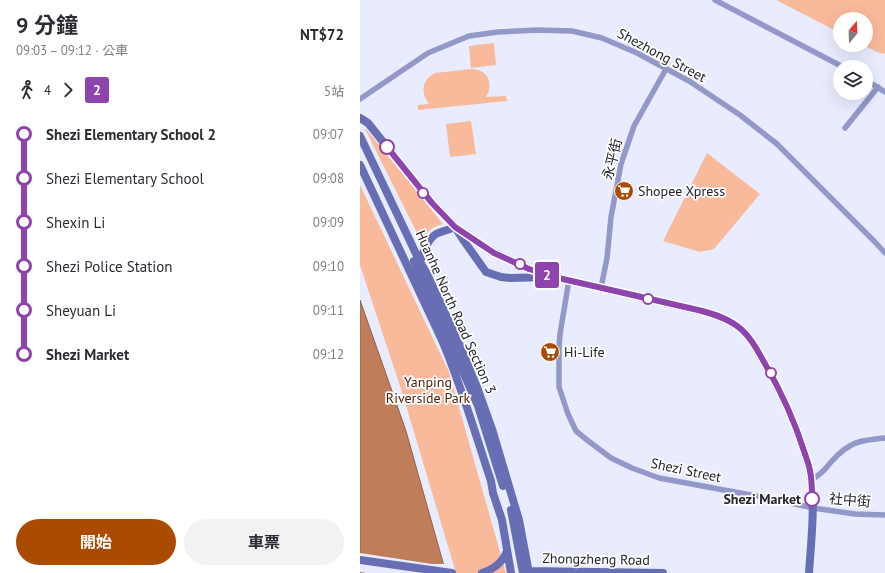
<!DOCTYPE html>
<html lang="zh-TW">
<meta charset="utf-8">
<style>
:root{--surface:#fff;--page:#f2f2f3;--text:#2b2b33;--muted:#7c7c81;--accent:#ab4b02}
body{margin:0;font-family:"PT Sans","Noto Sans TC",sans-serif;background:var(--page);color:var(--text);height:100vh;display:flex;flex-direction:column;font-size:15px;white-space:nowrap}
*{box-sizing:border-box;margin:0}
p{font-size:13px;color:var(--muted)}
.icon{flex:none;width:22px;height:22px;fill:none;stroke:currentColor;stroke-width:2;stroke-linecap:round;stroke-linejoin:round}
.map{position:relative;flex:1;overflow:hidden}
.drawer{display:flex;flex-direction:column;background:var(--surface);width:360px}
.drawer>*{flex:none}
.badge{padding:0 8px;border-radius:3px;font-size:14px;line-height:26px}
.needle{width:26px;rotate:19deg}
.tools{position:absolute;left:473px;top:12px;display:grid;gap:8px}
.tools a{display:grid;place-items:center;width:40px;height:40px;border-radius:50%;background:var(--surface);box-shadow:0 4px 16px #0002;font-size:20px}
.map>.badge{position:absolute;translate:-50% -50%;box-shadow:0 0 0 2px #fff}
.legs{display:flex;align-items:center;gap:6px;height:44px;padding:0 16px;font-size:13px}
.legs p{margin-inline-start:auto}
.head{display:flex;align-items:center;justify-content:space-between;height:68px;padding:0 16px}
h1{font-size:22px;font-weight:700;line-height:30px}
.button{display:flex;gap:8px;margin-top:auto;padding:8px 16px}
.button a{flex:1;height:46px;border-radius:24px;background:var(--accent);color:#fff;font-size:16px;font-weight:700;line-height:46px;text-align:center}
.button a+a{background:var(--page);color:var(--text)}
ul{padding:0 16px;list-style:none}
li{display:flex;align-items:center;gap:14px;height:44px;font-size:15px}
li i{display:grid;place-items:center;width:6px;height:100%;margin:0 5px;background:currentColor}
li i::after{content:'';width:10px;height:10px;margin:-5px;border:3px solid;border-radius:50%;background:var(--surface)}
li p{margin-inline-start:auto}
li:first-child i{background:linear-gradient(#0000 50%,currentColor 0)}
li:last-child i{background:linear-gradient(currentColor 50%,#0000 0)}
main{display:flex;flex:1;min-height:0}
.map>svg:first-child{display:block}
</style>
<main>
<section class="drawer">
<div class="head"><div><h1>9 分鐘</h1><p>09:03 – 09:12 · 公車</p></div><b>NT$72</b></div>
<div class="legs"><svg class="icon" aria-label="walk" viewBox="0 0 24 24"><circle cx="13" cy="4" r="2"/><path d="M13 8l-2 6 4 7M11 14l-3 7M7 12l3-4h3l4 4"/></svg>4<svg class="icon" aria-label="forward" viewBox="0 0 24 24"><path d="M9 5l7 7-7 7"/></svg><b class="badge" style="background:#8e44ad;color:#fff">2</b><p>5站</p></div>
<ul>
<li><i style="color:#8e44ad"></i><b>Shezi Elementary School 2</b><p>09:07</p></li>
<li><i style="color:#8e44ad"></i><span>Shezi Elementary School</span><p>09:08</p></li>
<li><i style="color:#8e44ad"></i><span>Shexin Li</span><p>09:09</p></li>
<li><i style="color:#8e44ad"></i><span>Shezi Police Station</span><p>09:10</p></li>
<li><i style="color:#8e44ad"></i><span>Sheyuan Li</span><p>09:11</p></li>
<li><i style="color:#8e44ad"></i><b>Shezi Market</b><p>09:12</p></li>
</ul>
<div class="button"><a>開始</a><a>車票</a></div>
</section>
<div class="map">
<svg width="525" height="573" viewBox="0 0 525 573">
<rect width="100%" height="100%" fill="#e9ecfe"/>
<!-- green -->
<path fill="#f9ba9b" d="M 416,0 L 525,0 L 525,54 L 517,52 L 503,45 L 506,45 L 506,19 L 480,19 L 480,33 Z
M 134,43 L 136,65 L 111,68 L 109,46 Z
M 111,69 C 128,69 134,84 126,97 L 146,96 L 147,101 L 58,110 L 58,105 L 69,104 C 60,93 62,79 75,73 Z
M 111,121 L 116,154 L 90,157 L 86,124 Z
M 5,129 L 6,129 L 83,224 C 71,227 67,232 61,241 Z
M 347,153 L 400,194 L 354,249 L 340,252 L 303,241 Z
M 0,185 L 89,372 L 146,573 L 96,573 L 42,392 L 0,265 Z"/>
<!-- water -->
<path fill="#c07d5a" stroke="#91624c" d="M 0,300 L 46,431 L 86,573 L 0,573 Z"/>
<!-- pier -->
<path fill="#e9ecfe" d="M 0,553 L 72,564 L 86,564 L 88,573 L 6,573 L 0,572 Z"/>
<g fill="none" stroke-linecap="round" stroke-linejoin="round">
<!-- street -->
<path stroke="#9298c8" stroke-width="5.5" d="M 355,0 L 483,67
M 506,80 L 525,92
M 0,99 L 68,53 L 109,36 L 138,32 L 177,30 L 212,31 L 242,38 L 277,53 L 329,81 L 380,115 L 417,144 L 515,242 L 525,253
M 485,128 L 518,87
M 209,280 L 200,334 L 199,347 L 199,387 L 208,414 L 216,431 L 227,440 L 251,458 L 272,468 L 299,478 L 413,499 L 453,508 L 495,514 L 525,515
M 241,288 L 247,258 L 251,217 L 261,164 L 274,126 L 306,69
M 451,480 C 461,475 465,469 472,461 C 489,442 500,440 525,438"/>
<!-- secondary -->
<path stroke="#686eb3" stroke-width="8" d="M 0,118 L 8,123 L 72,203 L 95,227 L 104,241 L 126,272 L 141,277 L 151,278 L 187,277
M 0,136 L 60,262 L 66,272 L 98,341 L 117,387 L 132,429 L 159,520 L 169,573
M 0,165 L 81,338 C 101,384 115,433 131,481 L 133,493 L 142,520 L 151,573
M 95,227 L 133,252 L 169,269 L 194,277 L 345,312 C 358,316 372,321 383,331 C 392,339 397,350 403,361 C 420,390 435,420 444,452 C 447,461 450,469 451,479 C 455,510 451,542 449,573
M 54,261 L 118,406 L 143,486
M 60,262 C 63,253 67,240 76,234 C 82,231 89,230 95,227
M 151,510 L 163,573
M 0,560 L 92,573
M 168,571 L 303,573
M 122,573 C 134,569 143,562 147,551"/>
</g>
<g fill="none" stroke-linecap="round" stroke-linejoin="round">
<defs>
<path id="line-1" d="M 27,147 L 72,203 L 95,227 L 134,253 L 169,269 L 194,277 L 338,310 C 354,314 370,319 382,330 C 392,339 398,351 404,362 C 421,391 435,422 445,454 C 447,460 449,465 450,471 C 452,480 452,490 452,499"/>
</defs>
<!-- line-1 casing -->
<use href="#line-1" stroke="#fff" stroke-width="9"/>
<!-- line-1 -->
<use href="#line-1" stroke="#8e44ad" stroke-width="6"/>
</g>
<!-- icons -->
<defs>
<symbol id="supermarket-disc" viewBox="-11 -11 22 22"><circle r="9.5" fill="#ab4b02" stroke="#fff"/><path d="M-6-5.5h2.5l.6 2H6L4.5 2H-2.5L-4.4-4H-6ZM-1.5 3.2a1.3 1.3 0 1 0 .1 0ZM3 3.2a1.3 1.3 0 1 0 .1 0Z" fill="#fff"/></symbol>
</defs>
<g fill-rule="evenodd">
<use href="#supermarket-disc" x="253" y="180" width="22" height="22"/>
<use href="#supermarket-disc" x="179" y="341" width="22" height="22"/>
</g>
<!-- markers -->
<g fill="#fff" stroke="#8e44ad" stroke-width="2">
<circle cx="27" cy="147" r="7"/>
<circle cx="63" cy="193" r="5"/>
<circle cx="160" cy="264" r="5"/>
<circle cx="288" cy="299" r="5"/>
<circle cx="411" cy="373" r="5"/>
<circle cx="452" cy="499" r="7"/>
</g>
<g text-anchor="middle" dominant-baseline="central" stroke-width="3.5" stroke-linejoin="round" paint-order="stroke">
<!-- street labels -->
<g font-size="14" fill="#22232c" stroke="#fff">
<text transform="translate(302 55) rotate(28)">Shezhong Street</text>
<text transform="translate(252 159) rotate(-76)">永平街</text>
<text transform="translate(96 312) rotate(66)">Huanhe North Road Section 3</text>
<text transform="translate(326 470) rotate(12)">Shezi Street</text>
<text transform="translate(490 500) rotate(5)">社中街</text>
<text transform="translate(236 559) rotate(1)">Zhongzheng Road</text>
</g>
<!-- poi labels -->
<g font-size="14" fill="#22232c" stroke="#fff" text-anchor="start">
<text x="278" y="191">Shopee Xpress</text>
<text x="204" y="352">Hi-Life</text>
</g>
<!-- park labels -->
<g font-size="14" fill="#4a1e04" stroke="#fff">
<text x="68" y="382">Yanping<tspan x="68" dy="16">Riverside Park</tspan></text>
</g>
<!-- stop labels -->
<g font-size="14" font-weight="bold" fill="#22232c" stroke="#fff" text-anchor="end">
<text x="441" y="499">Shezi Market</text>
</g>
</g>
</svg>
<div class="tools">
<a><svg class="needle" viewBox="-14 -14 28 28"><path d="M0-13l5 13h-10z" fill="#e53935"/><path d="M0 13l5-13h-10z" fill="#7c7c81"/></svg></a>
<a><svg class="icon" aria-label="layers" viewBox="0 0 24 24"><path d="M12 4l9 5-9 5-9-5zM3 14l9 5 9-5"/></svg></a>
</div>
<b class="badge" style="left:187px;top:275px;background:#8e44ad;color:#fff">2</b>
</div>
</main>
